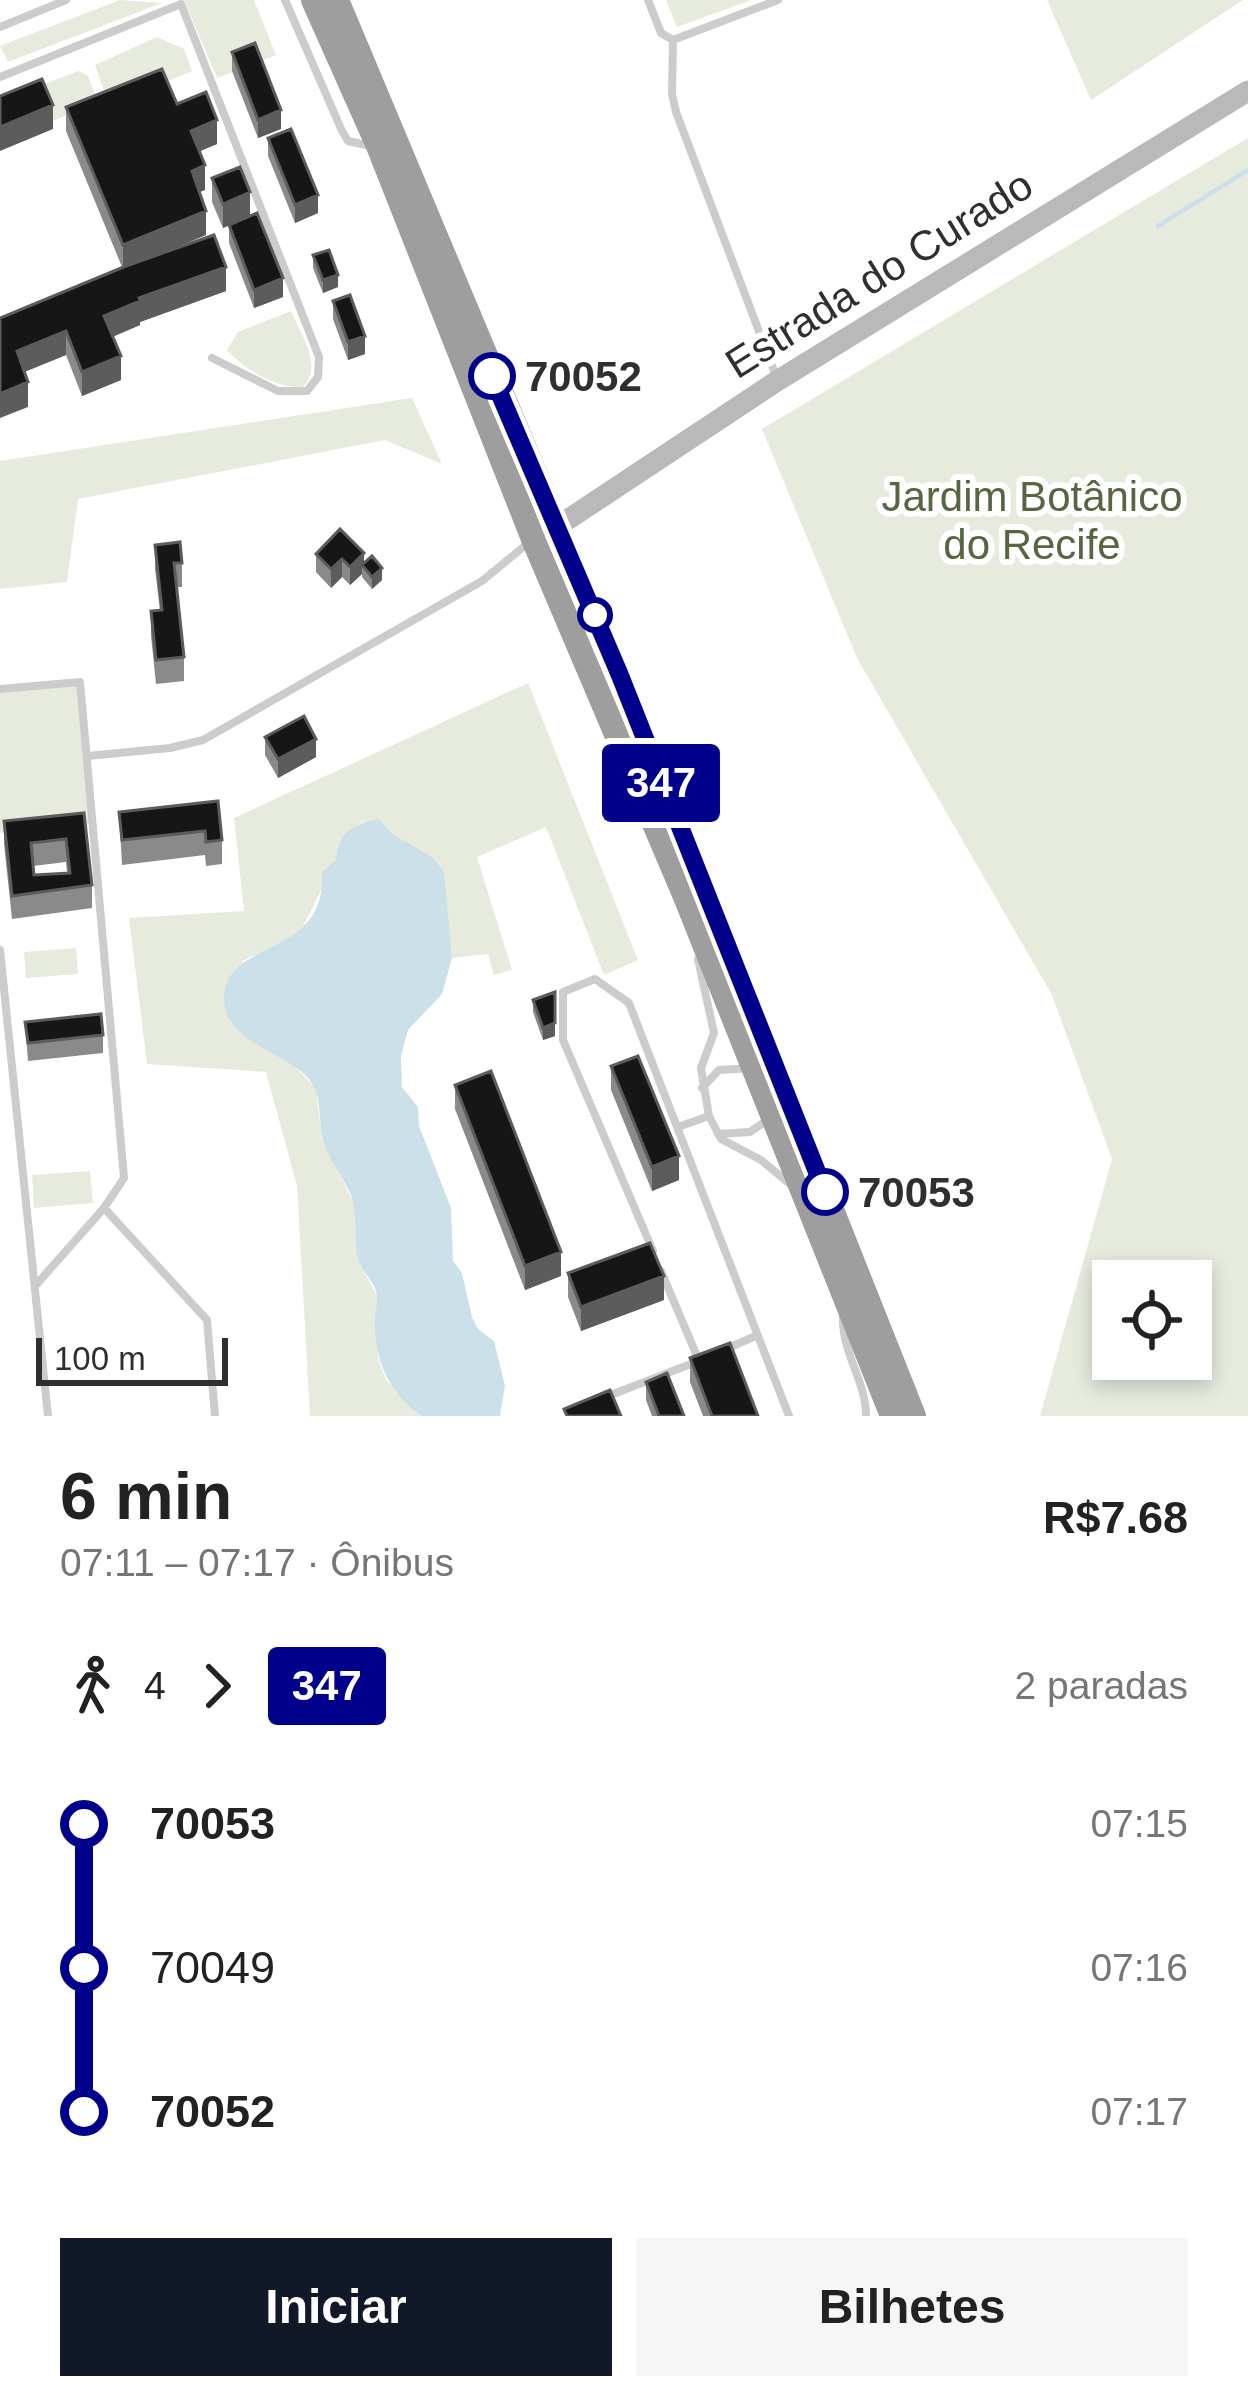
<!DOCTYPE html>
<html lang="pt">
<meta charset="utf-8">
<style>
:root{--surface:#fff;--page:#f6f6f6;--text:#222;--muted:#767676;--accent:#111827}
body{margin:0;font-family:Arial,sans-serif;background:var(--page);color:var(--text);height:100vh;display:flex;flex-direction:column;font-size:45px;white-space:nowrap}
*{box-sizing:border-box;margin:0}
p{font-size:39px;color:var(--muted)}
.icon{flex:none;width:66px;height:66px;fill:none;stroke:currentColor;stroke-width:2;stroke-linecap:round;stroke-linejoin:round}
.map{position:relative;height:1416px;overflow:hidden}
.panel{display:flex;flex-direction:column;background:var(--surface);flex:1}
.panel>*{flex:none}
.badge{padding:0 24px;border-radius:9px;font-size:42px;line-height:78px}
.buttons{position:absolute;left:1092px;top:1260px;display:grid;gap:24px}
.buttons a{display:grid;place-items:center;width:120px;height:120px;border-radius:0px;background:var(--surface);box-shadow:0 6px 18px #0003;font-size:60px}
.scale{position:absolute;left:36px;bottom:30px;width:192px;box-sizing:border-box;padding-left:12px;border:6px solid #2f2f2f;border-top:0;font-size:33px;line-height:42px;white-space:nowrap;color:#2f2f2f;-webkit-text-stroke:9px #fff;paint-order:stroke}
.map>.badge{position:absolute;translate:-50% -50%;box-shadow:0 0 0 6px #fff}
.legs{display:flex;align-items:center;gap:18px;height:132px;padding:0 60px;font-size:39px}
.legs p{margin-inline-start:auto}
.summary{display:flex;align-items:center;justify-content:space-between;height:204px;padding:0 60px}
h1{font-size:66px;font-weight:700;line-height:90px}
.cta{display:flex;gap:24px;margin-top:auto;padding:24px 60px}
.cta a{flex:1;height:138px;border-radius:0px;background:var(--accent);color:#fff;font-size:48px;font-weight:700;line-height:138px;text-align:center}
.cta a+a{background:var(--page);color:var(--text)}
ul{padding:0 60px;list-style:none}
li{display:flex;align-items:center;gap:42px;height:144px;font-size:45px}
li i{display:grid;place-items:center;width:18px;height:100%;margin:0 15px;background:currentColor}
li i::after{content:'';width:30px;height:30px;margin:-15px;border:9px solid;border-radius:50%;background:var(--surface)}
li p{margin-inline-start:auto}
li:first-child i{background:linear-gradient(#0000 50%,currentColor 0)}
li:last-child i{background:linear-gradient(currentColor 50%,#0000 0)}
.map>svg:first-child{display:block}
</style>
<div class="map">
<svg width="1248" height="1416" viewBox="0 0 1248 1416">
<rect width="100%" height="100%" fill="#fff"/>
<!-- green -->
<path fill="#e6ebde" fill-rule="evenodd" d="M 120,0 L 162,3 L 8,62 L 0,46 Z
M 184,0 L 254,0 L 276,55 L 217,78 Z
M 666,0 L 751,0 L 677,27 Z
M 1047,0 L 1243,0 L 1091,100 Z
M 157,37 L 184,49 L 192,71 L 109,105 L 95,65 Z
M 79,71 L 88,76 L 98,102 L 53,121 L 39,86 Z
M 1248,138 L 1248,1416 L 1040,1416 L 1112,1159 L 1052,995 L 857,658 L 762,429 ZM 1113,1281 L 1191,1281 L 1191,1359 L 1113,1359 Z
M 291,311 C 301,335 324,366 303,387 C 275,388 245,370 227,350 L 238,332 Z
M 412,398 L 442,464 L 385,440 L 78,499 L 67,582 L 0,589 L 0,461 Z
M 80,682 L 93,823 L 0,833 L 0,689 Z
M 528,683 L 638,960 L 604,975 L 546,827 L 477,857 L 512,970 L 494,975 L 488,954 L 452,958 L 449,938 L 402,839 L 364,822 C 346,832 336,838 336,860 L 299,935 L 242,961 L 291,1062 L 316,1089 L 322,1138 L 358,1212 L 360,1265 L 378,1297 L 378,1358 L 386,1380 L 422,1416 L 310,1416 L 297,1186 L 266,1072 L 147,1064 L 129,918 L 244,911 L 234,818 Z
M 76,948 L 78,974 L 26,978 L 24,952 Z
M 90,1171 L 93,1203 L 34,1208 L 32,1175 Z"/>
<!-- water -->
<path fill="#cce0e9" d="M 379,819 L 391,833 L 432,857 L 444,872 L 452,958 L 442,994 L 408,1030 L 401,1056 L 402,1087 L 418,1107 L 419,1126 L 451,1208 L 453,1261 L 462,1273 L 472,1317 L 478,1329 L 494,1341 L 505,1386 L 500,1416 L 422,1416 C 386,1391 373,1356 375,1314 C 376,1311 378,1299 377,1296 C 376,1283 364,1275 360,1264 C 351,1240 360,1216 350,1193 C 342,1175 325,1154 322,1136 C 318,1113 323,1095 306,1076 C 283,1051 224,1042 224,998 C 225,937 327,960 322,872 L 336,860 C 336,833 354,824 379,819 Z"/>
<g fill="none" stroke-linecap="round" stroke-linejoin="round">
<!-- stream -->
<path stroke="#cce0e9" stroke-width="4.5" d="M 1158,226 L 1248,170"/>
<!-- service -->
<path stroke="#ccc" stroke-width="8" d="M 285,0 L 342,131 L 348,141 L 371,146
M 648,0 L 661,33 L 673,40 L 778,0
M 0,27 L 66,0
M 673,40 L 672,94 L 676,112 L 777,379
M 0,77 L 181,4 L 319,357 L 318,377 L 307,391 L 278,391 L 212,358
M 0,689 L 80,682 L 124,1178 L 104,1208 L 35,1286
M 88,756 L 170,748 L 203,740 L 482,581 L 527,544
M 0,950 L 48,1416
M 698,959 L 714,1033 L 701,1068 L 709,1116 L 721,1139 L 761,1160 L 791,1185
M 702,1088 L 719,1070 L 751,1068
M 678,1127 L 709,1116
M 718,1134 L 750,1132 L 770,1118
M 104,1208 L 207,1320 L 215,1416
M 653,1251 L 563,1040 L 563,992 L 595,979 L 629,1003 L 789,1416
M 661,1271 L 699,1361
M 843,1318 C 842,1353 866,1381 866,1416
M 726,1349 L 758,1335
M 603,1398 L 696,1362"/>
<!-- secondary -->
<path stroke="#b9b9b9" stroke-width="21" d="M 555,528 L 777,381 L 1248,91"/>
<!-- trunk -->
<path stroke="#9e9e9e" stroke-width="24" d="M 313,0 L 378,146 L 533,539 L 686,899 L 892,1416
M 337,0 L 619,673 L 914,1416"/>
</g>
<!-- wall -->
<path fill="#8a8a8a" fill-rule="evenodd" d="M 232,52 L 281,129 L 258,138 L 232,71 Z
M 177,104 L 217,144 L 200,151 L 205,190 L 199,192 L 206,235 L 166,252 L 226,291 L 140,322 L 140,325 L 113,337 L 121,380 L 82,396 L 66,355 L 24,372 L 28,407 L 0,318 L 122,267 L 66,131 L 66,107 Z
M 268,138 L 318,213 L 295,223 L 268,156 Z
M 212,178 L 250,216 L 283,297 L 254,308 L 229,243 L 229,225 L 223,228 L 212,202 Z
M 313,255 L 338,287 L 323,293 L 313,268 Z
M 333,301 L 365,354 L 348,360 L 333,319 Z
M 155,545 L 182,563 L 182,587 L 177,587 L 184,657 L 184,681 L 156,684 L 151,636 L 151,611 L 160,611 L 155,569 Z
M 316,554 L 364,563 L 382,580 L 372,589 L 362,577 L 362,574 L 350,585 L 342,577 L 331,588 L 316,572 Z
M 265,737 L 316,757 L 278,778 L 265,755 Z
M 218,801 L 222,840 L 222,864 L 206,866 L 205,855 L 122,865 L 119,812 Z
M 84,813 L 92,885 L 92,908 L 12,919 L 4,844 L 4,821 ZM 66,862 L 67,873 L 34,875 L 33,866 Z
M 533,1000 L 555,1036 L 543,1040 L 533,1012 Z
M 25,1022 L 103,1035 L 103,1053 L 28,1061 Z
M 611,1066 L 679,1180 L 652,1191 L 611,1090 Z
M 455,1085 L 561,1276 L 525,1290 L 455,1109 Z
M 568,1273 L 664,1300 L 581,1331 L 568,1297 Z
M 690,1358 L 758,1416 L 703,1416 L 690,1382 Z
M 646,1382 L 684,1416 L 652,1416 L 646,1400 Z"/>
<!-- shaded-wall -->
<path fill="#5c5c5c" d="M 53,105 L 53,129 L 0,151 L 0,127 Z
M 281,110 L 281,129 L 258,138 L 258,120 Z
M 217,120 L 217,144 L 191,155 L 191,131 Z
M 205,165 L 205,190 L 192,195 L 192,171 Z
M 250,192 L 250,216 L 223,228 L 223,204 Z
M 318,195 L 318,213 L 295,223 L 295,205 Z
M 206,211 L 206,235 L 123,269 L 123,245 Z
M 226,267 L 226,291 L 140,322 L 140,325 L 104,340 L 104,316 L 139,298 Z
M 338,275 L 338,287 L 323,293 L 323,280 Z
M 283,278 L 283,297 L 254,308 L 254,290 Z
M 66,331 L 66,355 L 17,375 L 17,351 Z
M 365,336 L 365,354 L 348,360 L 348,342 Z
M 121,356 L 121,380 L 82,396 L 82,372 Z
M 28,382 L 28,407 L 0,418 L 0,394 Z
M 364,553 L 364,567 L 362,565 L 362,574 L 350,585 L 350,567 Z
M 342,559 L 342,577 L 331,588 L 331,569 Z
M 382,568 L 382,580 L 372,589 L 372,577 Z
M 316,739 L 316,757 L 278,778 L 278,759 Z
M 555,1023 L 555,1036 L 543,1040 L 543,1028 Z
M 679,1156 L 679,1180 L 652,1191 L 652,1167 Z
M 561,1252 L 561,1276 L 525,1290 L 525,1266 Z
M 664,1276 L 664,1300 L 581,1331 L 581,1307 Z"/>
<!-- building -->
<path fill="#161616" stroke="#5c5c5c" stroke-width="3" fill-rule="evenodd" d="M 255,43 L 281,110 L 258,120 L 232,52 Z
M 162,69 L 177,104 L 206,92 L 217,120 L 191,131 L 205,165 L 192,171 L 206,211 L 123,245 L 66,107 Z
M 42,79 L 53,105 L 0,127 L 0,96 Z
M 291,129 L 318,195 L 295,205 L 268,138 Z
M 240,167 L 250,192 L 223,204 L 212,178 Z
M 257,213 L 283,278 L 254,290 L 229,225 Z
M 214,235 L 226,267 L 139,298 L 140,301 L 104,316 L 121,356 L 82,372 L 66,331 L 17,351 L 28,382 L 0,394 L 0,318 L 126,266 Z
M 329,250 L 338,275 L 323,280 L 313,255 Z
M 350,295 L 365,336 L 348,342 L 333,301 Z
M 340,529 L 364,553 L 350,567 L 342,559 L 331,569 L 316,554 Z
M 180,542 L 182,563 L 174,563 L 184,657 L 156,660 L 151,611 L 162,610 L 155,545 Z
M 372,556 L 382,568 L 372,577 L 362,565 Z
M 304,716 L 316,739 L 278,759 L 265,737 Z
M 218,801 L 222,840 L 206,842 L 205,831 L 122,840 L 119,812 Z
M 84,813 L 92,885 L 12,896 L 4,821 ZM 66,839 L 70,873 L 34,875 L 31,843 Z
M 555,992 L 555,1023 L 543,1028 L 533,1000 Z
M 101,1014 L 103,1035 L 28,1043 L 25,1022 Z
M 638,1056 L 679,1156 L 652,1167 L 611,1066 Z
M 491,1071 L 561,1252 L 525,1266 L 455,1085 Z
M 650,1243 L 664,1276 L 581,1307 L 568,1273 Z
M 730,1343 L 758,1416 L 712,1416 L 690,1358 Z
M 667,1373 L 684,1416 L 659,1416 L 646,1382 Z
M 610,1390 L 621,1416 L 567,1416 L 564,1409 Z"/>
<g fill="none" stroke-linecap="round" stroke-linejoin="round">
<defs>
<path id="line-1" d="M 492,376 L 619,673 L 825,1192"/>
</defs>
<!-- line-1 casing -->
<use href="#line-1" stroke="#fff" stroke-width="27"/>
<!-- line-1 -->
<use href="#line-1" stroke="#00008b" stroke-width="18"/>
</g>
<!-- markers -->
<g fill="#fff" stroke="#00008b" stroke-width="6">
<circle cx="492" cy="376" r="21"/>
<circle cx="595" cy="615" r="15"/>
<circle cx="825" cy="1192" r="21"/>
</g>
<g text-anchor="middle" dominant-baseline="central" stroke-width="12" stroke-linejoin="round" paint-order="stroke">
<!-- street labels -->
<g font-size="42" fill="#2f2f2f" stroke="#fff">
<text transform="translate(879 274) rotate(-32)">Estrada do Curado</text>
</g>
<!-- stop labels -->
<g font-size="42" font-weight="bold" fill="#2f2f2f" stroke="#fff" text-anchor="start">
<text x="525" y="376">70052</text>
<text x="858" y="1192">70053</text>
</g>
<!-- park labels -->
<g font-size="42" fill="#556740" stroke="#fff">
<text x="1032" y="496">Jardim Botânico<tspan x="1032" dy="48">do Recife</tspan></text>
</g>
</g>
</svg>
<div class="buttons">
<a><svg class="icon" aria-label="locate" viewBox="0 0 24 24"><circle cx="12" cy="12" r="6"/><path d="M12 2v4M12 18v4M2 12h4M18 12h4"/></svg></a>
</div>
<div class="scale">100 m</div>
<b class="badge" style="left:661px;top:783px;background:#00008b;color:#fff">347</b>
</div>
<section class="panel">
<div class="summary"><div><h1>6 min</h1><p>07:11 – 07:17 · Ônibus</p></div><b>R$7.68</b></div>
<div class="legs"><svg class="icon" aria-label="walk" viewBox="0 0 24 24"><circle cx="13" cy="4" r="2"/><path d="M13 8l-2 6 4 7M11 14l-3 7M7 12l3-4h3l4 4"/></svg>4<svg class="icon" aria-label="forward" viewBox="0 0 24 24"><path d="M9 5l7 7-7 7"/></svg><b class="badge" style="background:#00008b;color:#fff">347</b><p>2 paradas</p></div>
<ul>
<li><i style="color:#00008b"></i><b>70053</b><p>07:15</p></li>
<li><i style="color:#00008b"></i><span>70049</span><p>07:16</p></li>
<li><i style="color:#00008b"></i><b>70052</b><p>07:17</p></li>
</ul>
<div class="cta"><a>Iniciar</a><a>Bilhetes</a></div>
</section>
